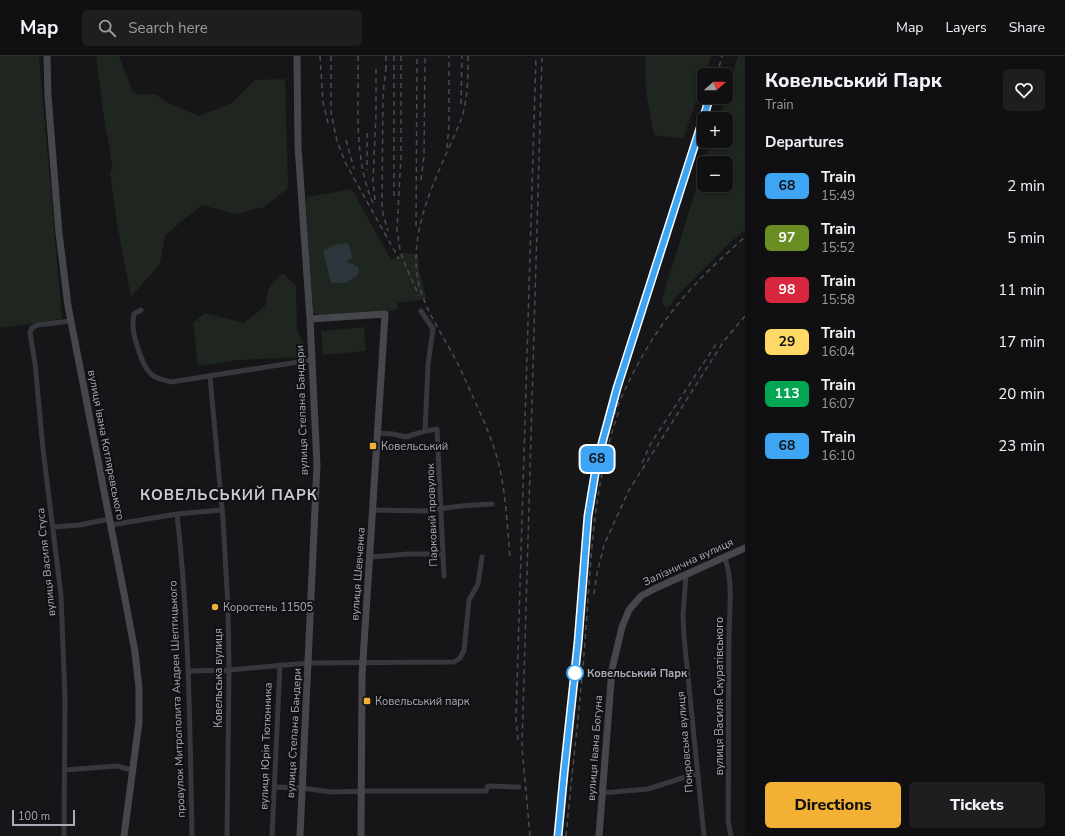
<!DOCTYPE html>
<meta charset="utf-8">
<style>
:root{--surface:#101012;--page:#1e1e20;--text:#f1f3f6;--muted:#9c9d9f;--line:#303032;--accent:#f2b134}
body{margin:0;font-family:"Nunito Sans",sans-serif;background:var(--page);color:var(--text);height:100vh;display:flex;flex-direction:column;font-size:15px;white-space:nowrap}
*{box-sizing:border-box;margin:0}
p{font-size:13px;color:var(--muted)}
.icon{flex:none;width:22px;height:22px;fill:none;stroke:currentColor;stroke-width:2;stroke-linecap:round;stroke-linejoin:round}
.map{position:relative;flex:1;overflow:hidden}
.details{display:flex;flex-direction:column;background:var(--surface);width:320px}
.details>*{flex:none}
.badge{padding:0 8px;border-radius:6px;font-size:14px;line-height:26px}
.needle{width:26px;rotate:69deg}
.controls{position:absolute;left:697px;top:12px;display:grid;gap:8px}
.controls a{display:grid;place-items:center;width:36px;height:36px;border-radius:6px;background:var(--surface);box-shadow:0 2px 6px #0003,0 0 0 1px var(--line);font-size:20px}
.scale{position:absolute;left:12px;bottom:10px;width:63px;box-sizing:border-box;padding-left:4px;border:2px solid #a8adb8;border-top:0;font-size:11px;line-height:14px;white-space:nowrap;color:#a8adb8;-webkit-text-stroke:3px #111113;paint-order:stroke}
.map>.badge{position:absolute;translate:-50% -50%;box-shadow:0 0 0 2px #fff}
h2{padding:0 20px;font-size:15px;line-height:36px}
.round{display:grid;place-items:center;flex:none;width:42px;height:42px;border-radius:6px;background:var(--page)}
.overview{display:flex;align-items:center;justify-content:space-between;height:68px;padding:0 20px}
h1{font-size:19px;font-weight:800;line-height:30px}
.button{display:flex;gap:8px;margin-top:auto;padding:8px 20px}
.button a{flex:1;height:46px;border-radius:6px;background:var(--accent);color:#111;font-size:16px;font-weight:800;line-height:46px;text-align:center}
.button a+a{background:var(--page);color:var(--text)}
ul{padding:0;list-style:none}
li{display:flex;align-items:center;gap:12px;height:52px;padding:0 20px}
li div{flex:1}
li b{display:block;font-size:15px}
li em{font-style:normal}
li .badge{min-width:44px;font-weight:700;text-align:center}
header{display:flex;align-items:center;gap:24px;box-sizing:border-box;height:56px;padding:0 20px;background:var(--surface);border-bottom:1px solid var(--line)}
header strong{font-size:19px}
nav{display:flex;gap:22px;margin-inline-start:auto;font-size:14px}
.search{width:280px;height:36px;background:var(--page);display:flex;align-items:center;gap:10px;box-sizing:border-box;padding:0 14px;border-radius:6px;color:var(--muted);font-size:15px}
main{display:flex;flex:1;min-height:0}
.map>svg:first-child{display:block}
</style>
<header>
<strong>Map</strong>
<div class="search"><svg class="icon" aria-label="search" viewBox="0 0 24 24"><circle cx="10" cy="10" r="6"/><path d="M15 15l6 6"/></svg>Search here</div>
<nav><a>Map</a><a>Layers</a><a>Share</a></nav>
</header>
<main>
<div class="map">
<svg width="745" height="780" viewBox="0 0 745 780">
<rect width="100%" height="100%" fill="#161618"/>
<!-- green -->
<path fill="#1e261f" d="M 0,0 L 39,0 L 62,263 L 0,272 Z
M 96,0 L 119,0 L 133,36 L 139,39 L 155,38 L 168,47 L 199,60 L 232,47 L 255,24 L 285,23 L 288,132 L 264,151 L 235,158 L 202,149 L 165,179 L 160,208 L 131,241 L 116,162 L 110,115 L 113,114 L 108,82 L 106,76 Z
M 645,0 L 711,0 L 683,83 L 654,79 L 646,36 Z
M 738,0 L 745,0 L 745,174 L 724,192 L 674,243 L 671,249 L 666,251 L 663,248 L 662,243 L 704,107 L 704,129 L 726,129 L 726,107 L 704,107 L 711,85 L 726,85 L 726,63 L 718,63 L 726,41 Z
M 352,133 L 391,204 L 403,197 L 418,198 L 419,215 L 427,243 L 397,247 L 398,253 L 392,255 L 319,259 L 313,257 L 306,145 L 307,141 Z
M 283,217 L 296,230 L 297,274 L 307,294 L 300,301 L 238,304 L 198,310 L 193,267 L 205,257 L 244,267 L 265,250 L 269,231 Z
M 364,271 L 366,295 L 323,299 L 321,275 Z"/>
<!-- water -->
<path fill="#2c353c" d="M 348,187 L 352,200 L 352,202 L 347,205 L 349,208 L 352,207 L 359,212 L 358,219 L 345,227 L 331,227 L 323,195 L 334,189 Z"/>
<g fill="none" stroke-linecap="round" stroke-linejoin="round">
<!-- street -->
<path stroke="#37383d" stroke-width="5" d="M 141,254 L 134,258 C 133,262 133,267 133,271 C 134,282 142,310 151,318 C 156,323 165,324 171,326 L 311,304
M 421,255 L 433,273 L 428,309 L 425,375
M 210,321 L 223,463 L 228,551 L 229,614 L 227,780
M 378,377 L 393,378 L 406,381 L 425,375 L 437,373 L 444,520
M 373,454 L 424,455 L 461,450 L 492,448
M 177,458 C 189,565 190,673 192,780
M 111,469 L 177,458 L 221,454
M 53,471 L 80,469 L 109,463
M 371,501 L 408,498 L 443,498
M 724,501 C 734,521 729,559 729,582 C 728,643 729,704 728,764 L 731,780
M 686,519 L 683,559 L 684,581 L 704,780
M 189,615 L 229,614 L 308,607 L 454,606 L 460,602 L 464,595 L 469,544 L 478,528 L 482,501
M 65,714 L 117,710 L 132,714
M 275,731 L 302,732 L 331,736 L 372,735 L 486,735 L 488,730 L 519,731
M 602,737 L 648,733 L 698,717
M 64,780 L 65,644 L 61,539 L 43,393 L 35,307 L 30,277 L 32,272 L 37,269 L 71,265
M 272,780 L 280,609"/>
<!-- secondary -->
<path stroke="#45474d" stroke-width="7" d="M 47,0 L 48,40 L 59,177 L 68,250 L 126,548 L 135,596 L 139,632 L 139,666 L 124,780
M 297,0 L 298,90 L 310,263 L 317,409 L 300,780
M 310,263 L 385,258 L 362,620 L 361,780
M 599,780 L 612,613 L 622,571 L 629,554 L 641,540 L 656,532 L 745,492"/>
<!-- rail -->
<path stroke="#4a4c52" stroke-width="1.5" stroke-dasharray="5 4" stroke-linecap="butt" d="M 320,0 L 323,46 L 328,67
M 331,0 L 331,57 L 337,85 L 346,108 L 399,203
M 358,0 C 359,49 353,101 373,147
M 386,0 L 386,17
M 394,0 L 394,142
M 401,0 L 401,100 L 397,173 L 400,194 L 404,206 L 419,240
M 468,0 C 468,22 468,43 461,64 C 442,110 415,157 416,207 C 417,250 448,283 464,321 C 476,348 490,376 498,405 C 506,436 507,469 510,501
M 386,11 L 383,39 L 382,148 L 383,158 L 388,175
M 717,19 L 722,0
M 461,48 L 462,0
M 367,77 L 367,114
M 346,84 L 354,113
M 447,92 L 449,68 L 449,0
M 421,124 L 424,100 L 425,0
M 375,144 L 373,125 L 376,58 L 376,12
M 416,170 L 417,0
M 614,359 C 632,314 657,270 690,234 C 707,215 726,198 745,181
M 642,407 L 651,387 L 718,285
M 594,538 L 597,517 L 604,489 L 629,434 L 724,285 L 745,260
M 518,684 L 516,663 L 536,0
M 530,780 L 522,691 L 542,0
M 558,780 L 578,587 L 587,472 L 597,406 L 617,332 L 710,41
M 566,780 C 572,715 580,651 585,586 C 591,508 592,430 619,355"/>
</g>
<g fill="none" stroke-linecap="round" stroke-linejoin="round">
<defs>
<path id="line" d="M 558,780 L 564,717 L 578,587 L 588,460 L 597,406 L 617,332 L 710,41"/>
</defs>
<!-- line casing -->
<use href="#line" stroke="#fff" stroke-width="9"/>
<!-- line -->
<use href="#line" stroke="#3ea5f4" stroke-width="6"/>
</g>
<!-- markers -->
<g fill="#f2b134" stroke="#111113" stroke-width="1.5">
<rect x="369" y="386" width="8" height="8" rx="2"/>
<circle cx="215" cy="551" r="4"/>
<rect x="363" y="641" width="8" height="8" rx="2"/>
</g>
<circle fill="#fff" stroke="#3ea5f4" stroke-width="2" cx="575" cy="617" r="8"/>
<g text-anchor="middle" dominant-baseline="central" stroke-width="4" stroke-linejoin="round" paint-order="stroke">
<!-- street labels -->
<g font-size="11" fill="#a8adb8" stroke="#111113">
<text transform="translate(302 354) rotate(-92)">вулиця Степана Бандери</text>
<text transform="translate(106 389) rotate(79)">вулиця Івана Котляревського</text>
<text transform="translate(432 459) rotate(-92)">Парковий провулок</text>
<text transform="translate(46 506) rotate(-96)">вулиця Василя Стуса</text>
<text transform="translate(688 506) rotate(-25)">Залізнична вулиця</text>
<text transform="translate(358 518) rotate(-86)">вулиця Шевченка</text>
<text transform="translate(218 622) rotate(-90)">Ковельська вулиця</text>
<text transform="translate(719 640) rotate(-90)">вулиця Василя Скуратівського</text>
<text transform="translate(177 643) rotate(-92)">провулок Митрополита Андрея Шептицького</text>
<text transform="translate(294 677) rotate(-87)">вулиця Степана Бандери</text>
<text transform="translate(685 686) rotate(-95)">Покровська вулиця</text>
<text transform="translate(266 690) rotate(-88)">вулиця Юрія Тютюнника</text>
<text transform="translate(595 692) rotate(-86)">вулиця Івана Богуна</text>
</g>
<!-- poi labels -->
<g font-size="11" fill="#a8adb8" stroke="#111113" text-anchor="start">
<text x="381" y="390">Ковельський</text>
<text x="223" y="551">Коростень 11505</text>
<text x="375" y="645">Ковельський парк</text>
</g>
<!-- stop labels -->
<g font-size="11" font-weight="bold" fill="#a8adb8" stroke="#111113" text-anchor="start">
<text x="587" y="617">Ковельський Парк</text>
</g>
<!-- district labels -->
<g font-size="15" font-weight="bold" letter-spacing="1" fill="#c9ccd4" stroke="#111113">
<text x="229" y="439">КОВЕЛЬСЬКИЙ ПАРК</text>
</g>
</g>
</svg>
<div class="controls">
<a><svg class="needle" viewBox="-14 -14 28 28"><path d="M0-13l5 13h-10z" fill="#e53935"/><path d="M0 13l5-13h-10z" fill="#9c9d9f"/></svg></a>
<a>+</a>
<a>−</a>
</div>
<div class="scale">100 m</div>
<b class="badge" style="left:597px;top:403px;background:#3ea5f4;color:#111">68</b>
</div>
<section class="details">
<div class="overview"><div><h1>Ковельський Парк</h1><p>Train</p></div><a class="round"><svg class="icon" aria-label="heart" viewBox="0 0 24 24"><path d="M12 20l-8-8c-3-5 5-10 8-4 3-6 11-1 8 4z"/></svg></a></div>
<h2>Departures</h2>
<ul>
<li><span class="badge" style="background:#3ea5f4;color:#111">68</span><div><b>Train</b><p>15:49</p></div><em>2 min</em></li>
<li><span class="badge" style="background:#6b8e23;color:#fff">97</span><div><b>Train</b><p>15:52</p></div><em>5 min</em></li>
<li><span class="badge" style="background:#d7263d;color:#fff">98</span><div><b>Train</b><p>15:58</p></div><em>11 min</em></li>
<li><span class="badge" style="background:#ffd966;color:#111">29</span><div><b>Train</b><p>16:04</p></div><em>17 min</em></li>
<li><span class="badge" style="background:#00a651;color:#fff">113</span><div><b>Train</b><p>16:07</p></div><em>20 min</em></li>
<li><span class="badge" style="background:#3ea5f4;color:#111">68</span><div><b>Train</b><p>16:10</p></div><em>23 min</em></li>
</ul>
<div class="button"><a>Directions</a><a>Tickets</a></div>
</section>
</main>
